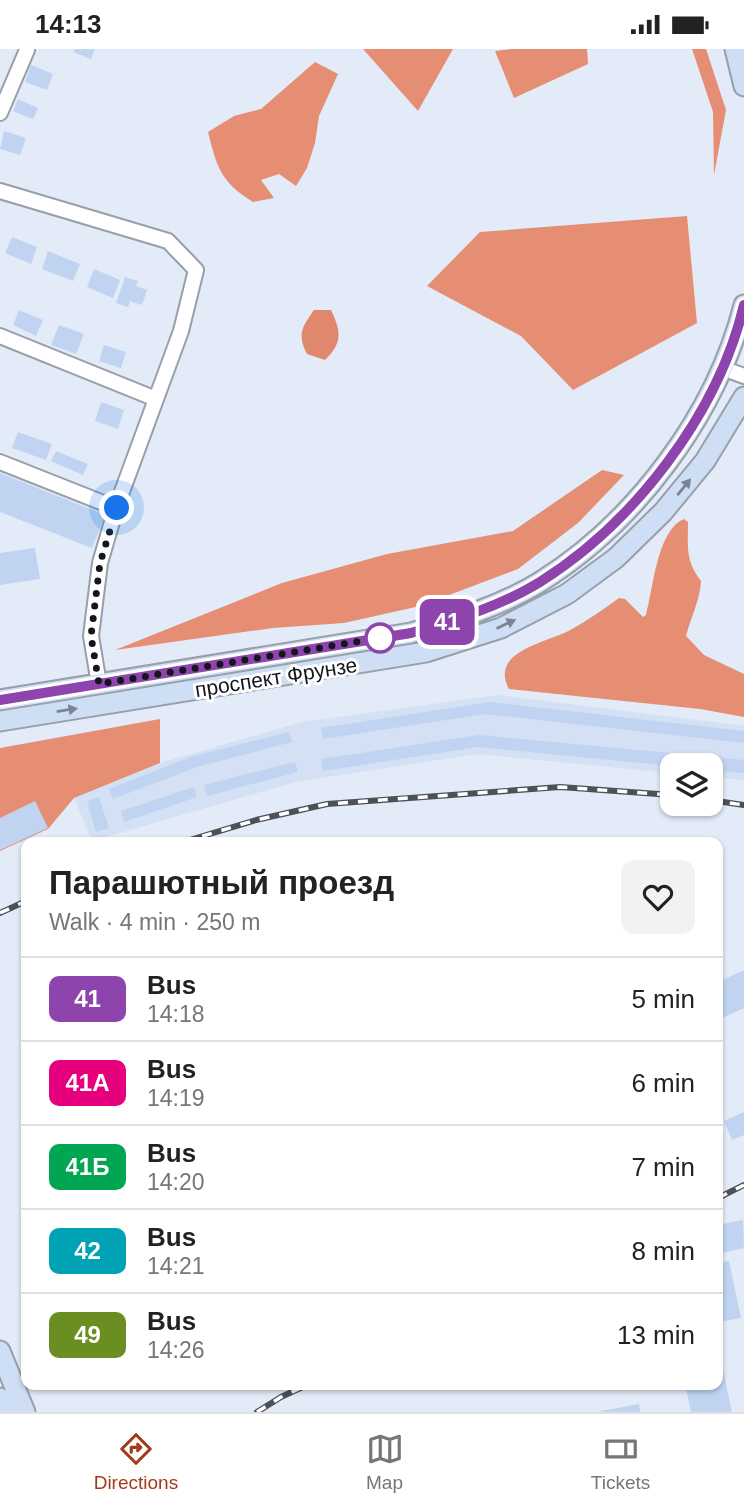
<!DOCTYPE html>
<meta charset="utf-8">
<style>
:root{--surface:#fff;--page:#f2f2f2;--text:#222;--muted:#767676;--line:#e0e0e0;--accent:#a23b1a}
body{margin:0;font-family:Arial,sans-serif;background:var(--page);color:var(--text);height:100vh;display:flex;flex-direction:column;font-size:26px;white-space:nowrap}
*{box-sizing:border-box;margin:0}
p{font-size:23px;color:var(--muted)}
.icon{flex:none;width:38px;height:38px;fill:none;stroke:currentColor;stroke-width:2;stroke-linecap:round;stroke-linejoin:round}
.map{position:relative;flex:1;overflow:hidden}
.panel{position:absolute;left:21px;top:788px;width:702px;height:553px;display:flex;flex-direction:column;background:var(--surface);border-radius:14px;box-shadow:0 2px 5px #0004}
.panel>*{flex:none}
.badge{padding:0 14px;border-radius:10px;font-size:24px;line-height:46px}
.tools{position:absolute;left:660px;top:704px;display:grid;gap:14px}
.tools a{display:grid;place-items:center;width:63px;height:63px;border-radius:14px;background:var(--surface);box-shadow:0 2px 5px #0004;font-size:35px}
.you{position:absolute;width:35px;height:35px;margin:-18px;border:5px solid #fff;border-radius:50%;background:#1a73e8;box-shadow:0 0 0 10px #1a73e833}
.map>.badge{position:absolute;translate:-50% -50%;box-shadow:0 0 0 4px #fff}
.round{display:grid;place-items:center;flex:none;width:74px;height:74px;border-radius:14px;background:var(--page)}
.head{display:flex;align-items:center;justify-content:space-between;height:119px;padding:0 28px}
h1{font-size:33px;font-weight:600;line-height:52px}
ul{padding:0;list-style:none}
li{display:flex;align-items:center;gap:21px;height:84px;padding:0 28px;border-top:2px solid var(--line)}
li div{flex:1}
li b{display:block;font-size:26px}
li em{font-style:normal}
li .badge{min-width:77px;font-weight:700;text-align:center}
.status{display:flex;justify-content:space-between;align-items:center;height:49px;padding:0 35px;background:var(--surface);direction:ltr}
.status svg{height:19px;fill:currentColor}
.tab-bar{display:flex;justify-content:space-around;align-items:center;height:98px;border-top:2px solid var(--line);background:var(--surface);font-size:19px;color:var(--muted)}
.tab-bar a{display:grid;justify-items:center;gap:4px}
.tab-bar .current{color:var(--accent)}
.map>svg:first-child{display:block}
</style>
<div class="status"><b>14:13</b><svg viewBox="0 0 49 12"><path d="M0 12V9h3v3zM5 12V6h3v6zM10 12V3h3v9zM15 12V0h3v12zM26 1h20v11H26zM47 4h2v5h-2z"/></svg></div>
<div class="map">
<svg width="744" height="1363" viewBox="0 0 744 1363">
<rect width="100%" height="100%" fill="#e2ebf7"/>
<!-- built -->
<path fill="#d4e0f3" d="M 498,646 L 744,677 L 744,731 L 711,728 L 710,716 L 672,716 L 672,724 L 477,705 L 295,733 L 92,792 L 74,749 L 160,714 L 302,673 Z"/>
<!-- forest -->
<path fill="#e68e74" d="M 363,0 L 453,0 L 418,62 Z
M 511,0 L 587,0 L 588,15 L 514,49 L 495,2 Z
M 692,0 L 706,0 L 726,61 L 714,126 L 713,63 Z
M 315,13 L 338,25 L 319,67 L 315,94 L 307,119 L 296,137 L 279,125 L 261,131 L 274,149 L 253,153 C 221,133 217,119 208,83 L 234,67 L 261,60 Z
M 687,167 L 697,274 L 573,341 L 521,287 L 427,237 L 480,183 Z
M 602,421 L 624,426 L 578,474 L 518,520 L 420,557 L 344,574 L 273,579 L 115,601 L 282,534 L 387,505 L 513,482 Z
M 684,470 L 688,473 C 688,498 685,511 701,532 C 700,551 691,568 686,587 L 704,606 L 744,625 L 744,668 L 700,660 L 509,640 C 488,601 551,593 572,580 C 588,571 604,560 619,549 L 625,550 L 643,568 L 646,566 C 653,541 657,481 684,470 Z
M 160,670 L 160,714 L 74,749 L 48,780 L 0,802 L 0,699 Z"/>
<!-- water -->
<path fill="#df886e" d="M 314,261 L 331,261 C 341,282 343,294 325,311 L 307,305 C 297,285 302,278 314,261 Z"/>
<!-- building -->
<path fill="#c0d4f1" d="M 75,0 L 95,0 L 91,10 L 73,3 Z
M 31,16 L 53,25 L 47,41 L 25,33 Z
M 18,50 L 38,59 L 33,70 L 13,62 Z
M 4,82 L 26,89 L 20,106 L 0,100 Z
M 12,188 L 37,198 L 31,215 L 5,204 Z
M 48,202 L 80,215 L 73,232 L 42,220 Z
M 94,220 L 120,231 L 113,249 L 87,238 Z
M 125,228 L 138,232 L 136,237 L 147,241 L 142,256 L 130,252 L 128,258 L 116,254 Z
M 19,261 L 43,271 L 36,287 L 13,276 Z
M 59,276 L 84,285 L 76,305 L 51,296 Z
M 104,296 L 126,303 L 121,319 L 99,312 Z
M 101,353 L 124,361 L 118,380 L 95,372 Z
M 18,383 L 52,395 L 46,411 L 12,399 Z
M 56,402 L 88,415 L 83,426 L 51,412 Z
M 0,424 L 105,466 L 92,499 L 0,463 Z
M 35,499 L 40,530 L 0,536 L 0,504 Z
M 490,653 L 744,682 L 744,694 L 485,665 L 323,690 L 321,679 Z
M 289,683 L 292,693 L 197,718 L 113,750 L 109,740 L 193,707 Z
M 479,686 L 744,711 L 744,724 L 710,721 L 710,716 L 672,717 L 478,698 L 323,722 L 321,710 Z
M 295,713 L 298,723 L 207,747 L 204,736 Z
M 194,738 L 197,748 L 124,773 L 121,762 Z
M 99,748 L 109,779 L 96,783 L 87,752 Z
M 35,752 L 48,779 L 0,801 L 0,769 Z
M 744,921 L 744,959 L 718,971 L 718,933 Z
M 744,1063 L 744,1086 L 732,1091 L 724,1072 Z
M 743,1171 L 744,1199 L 718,1205 L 718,1176 Z
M 729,1212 L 741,1269 L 718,1273 L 718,1214 Z
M 718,1311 L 721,1311 L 732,1363 L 691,1363 L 685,1335 L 718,1335 Z
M 639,1355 L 640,1363 L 601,1363 L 601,1362 Z"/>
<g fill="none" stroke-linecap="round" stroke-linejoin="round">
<defs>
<path id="street" d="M 0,64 L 27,1
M 0,142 L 168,192 L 196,221 L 181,282 L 116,459 L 100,514 L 91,587 L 99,635
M 0,287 L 156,350
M 722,319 L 744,327
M 0,413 L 116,459"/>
<path id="secondary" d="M 735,0 L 744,37
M 0,651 L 411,584 C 455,571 501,557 540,533 C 635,474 716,366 744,256
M 0,672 L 426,603 L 501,579 L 567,545 L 616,509 L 663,463 L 705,412 L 744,348
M 0,1302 L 25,1363
M 0,1349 L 5,1363"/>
</defs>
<!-- street casing -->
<use href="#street" stroke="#979faa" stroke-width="18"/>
<!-- secondary casing -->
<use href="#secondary" stroke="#979faa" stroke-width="23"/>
<!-- street -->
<use href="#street" stroke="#fff" stroke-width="14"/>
<!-- secondary -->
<use href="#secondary" stroke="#cedef4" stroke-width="19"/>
<defs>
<path id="rail" d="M 710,751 L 744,756
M 183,793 L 256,771 L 327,755 L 560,738 L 672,746
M 0,864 L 26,852
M 718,1149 L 744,1136
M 257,1363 L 281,1348 L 309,1335"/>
</defs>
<!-- rail casing -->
<use href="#rail" stroke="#4c5157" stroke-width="6"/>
<!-- rail -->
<use href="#rail" stroke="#fff" stroke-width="3.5" stroke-dasharray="10" stroke-linecap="butt"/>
</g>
<!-- one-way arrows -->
<defs><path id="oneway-solid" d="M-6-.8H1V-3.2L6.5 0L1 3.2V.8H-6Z" transform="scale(1.75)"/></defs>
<g fill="#7a8492">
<use href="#oneway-solid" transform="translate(684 438) rotate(-51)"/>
<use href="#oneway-solid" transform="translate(506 575) rotate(-25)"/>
<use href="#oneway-solid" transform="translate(67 661) rotate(-9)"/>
</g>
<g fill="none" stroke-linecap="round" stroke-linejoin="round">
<defs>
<path id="line" d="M 0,651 L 411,584 C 455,571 501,557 540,533 C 634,474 718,365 744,256"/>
</defs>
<!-- line casing -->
<use href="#line" stroke="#fff" stroke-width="16"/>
<!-- line -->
<use href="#line" stroke="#8e44ad" stroke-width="10"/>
<!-- walk -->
<path stroke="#13161a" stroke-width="7" stroke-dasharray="0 12.6" d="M 117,459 L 100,514 L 91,587 L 99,635 L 386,588 L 380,589"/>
</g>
<!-- markers -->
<circle fill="#fff" stroke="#8e44ad" stroke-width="3.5" cx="380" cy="589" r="14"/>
<g text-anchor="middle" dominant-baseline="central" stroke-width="6" stroke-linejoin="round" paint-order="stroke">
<!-- street labels -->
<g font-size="21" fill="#13161a" stroke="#fff">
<text transform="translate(276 628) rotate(-9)">проспект Фрунзе</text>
</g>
</g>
</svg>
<div class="tools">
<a><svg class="icon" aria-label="layers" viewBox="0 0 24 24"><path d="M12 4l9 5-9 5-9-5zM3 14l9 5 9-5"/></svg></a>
</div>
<div class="you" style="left:117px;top:459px"></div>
<b class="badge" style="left:447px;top:573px;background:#8e44ad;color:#fff">41</b>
<section class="panel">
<div class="head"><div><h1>Парашютный проезд</h1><p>Walk · 4 min · 250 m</p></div><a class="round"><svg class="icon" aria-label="heart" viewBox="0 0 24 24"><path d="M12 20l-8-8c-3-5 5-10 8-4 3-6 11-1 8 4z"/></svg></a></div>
<ul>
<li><span class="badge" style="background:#8e44ad;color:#fff">41</span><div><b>Bus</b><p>14:18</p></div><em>5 min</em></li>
<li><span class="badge" style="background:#e6007e;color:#fff">41А</span><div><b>Bus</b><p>14:19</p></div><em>6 min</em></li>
<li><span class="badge" style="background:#00a651;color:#fff">41Б</span><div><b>Bus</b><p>14:20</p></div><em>7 min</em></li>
<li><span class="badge" style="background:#00a3b4;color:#fff">42</span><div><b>Bus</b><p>14:21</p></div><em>8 min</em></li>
<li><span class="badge" style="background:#6b8e23;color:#fff">49</span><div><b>Bus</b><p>14:26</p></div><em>13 min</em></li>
</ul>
</section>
</div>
<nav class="tab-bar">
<a class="current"><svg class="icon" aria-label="directions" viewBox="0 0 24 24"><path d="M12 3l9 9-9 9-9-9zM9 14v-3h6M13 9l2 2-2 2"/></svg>Directions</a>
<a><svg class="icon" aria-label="map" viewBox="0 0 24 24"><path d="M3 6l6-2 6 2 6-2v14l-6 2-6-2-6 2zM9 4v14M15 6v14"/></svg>Map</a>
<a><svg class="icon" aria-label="tickets" viewBox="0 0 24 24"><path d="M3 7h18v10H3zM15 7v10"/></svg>Tickets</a>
</nav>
